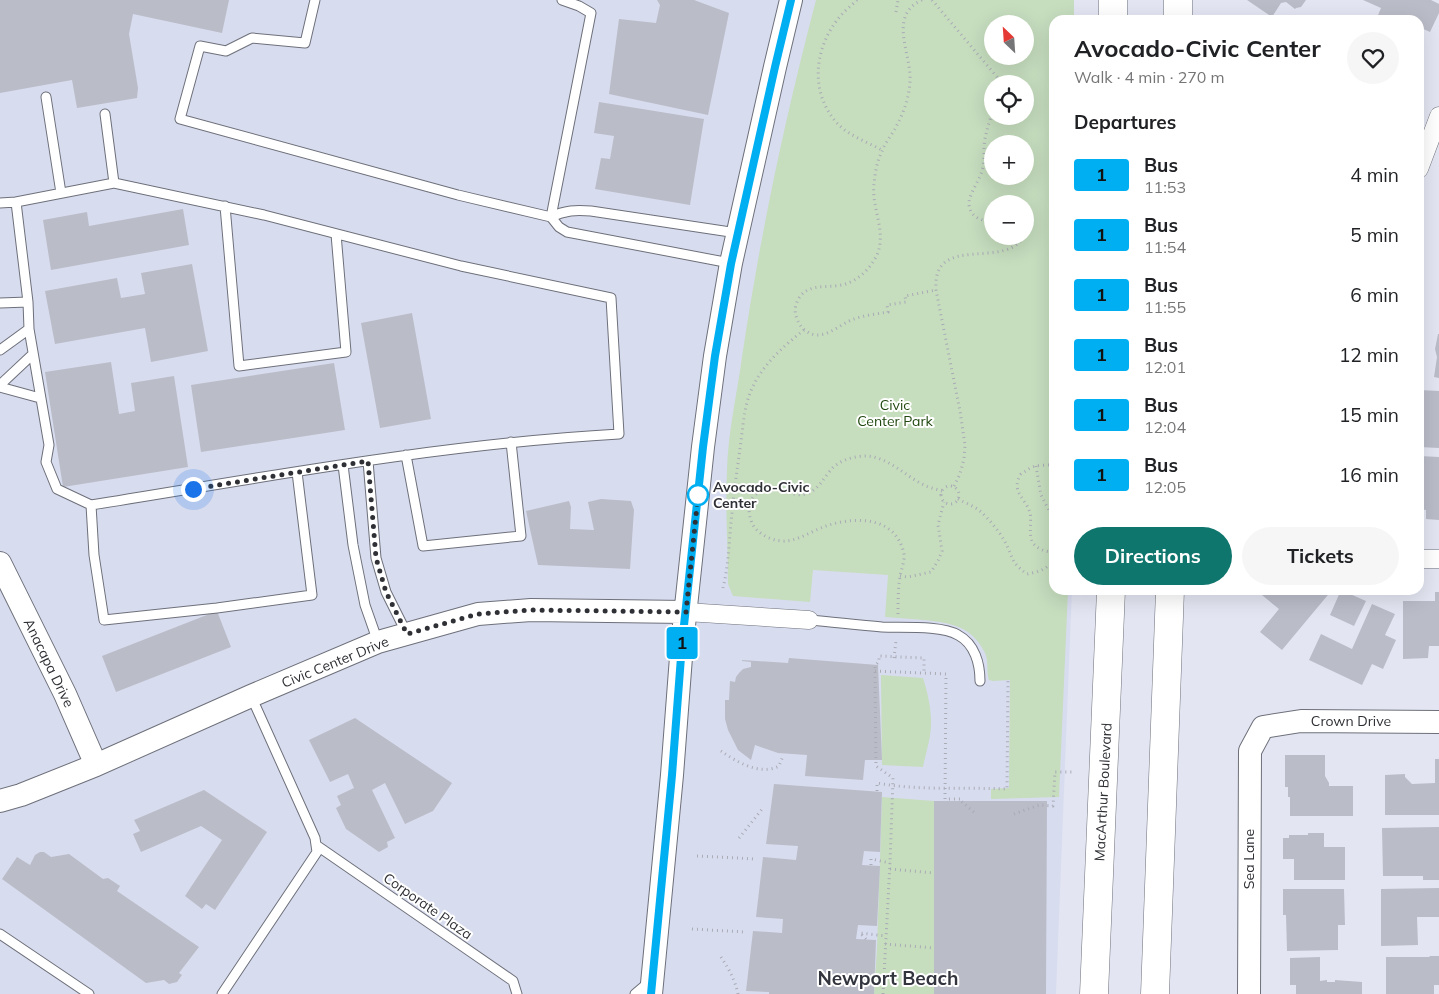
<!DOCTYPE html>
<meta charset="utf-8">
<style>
:root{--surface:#fff;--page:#f6f6f6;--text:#202124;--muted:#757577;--accent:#0f766e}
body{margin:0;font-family:Mulish,sans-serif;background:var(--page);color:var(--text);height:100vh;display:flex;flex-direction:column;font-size:19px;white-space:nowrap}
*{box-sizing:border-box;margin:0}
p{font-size:16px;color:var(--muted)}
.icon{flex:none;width:28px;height:28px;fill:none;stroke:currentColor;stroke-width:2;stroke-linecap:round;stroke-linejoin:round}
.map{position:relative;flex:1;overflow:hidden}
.side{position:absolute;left:1049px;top:15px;width:375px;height:580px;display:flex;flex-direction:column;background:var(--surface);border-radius:15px;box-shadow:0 5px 20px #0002}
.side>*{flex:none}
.badge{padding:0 10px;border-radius:4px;font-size:18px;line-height:32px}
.needle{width:32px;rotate:335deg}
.controls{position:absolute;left:984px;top:15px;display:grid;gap:10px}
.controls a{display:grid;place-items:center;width:50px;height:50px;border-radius:50%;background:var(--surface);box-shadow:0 5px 20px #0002;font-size:25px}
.you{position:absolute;width:25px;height:25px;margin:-12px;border:4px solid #fff;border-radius:50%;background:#1a73e8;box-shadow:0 0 0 8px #1a73e833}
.map>.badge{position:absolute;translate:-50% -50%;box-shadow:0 0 0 2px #fff}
h2{padding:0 25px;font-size:19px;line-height:45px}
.round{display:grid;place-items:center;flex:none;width:52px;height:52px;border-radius:26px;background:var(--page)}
.summary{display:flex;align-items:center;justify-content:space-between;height:85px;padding:0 25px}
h1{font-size:24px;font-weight:700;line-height:38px}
.button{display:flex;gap:10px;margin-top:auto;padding:10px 25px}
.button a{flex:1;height:58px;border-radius:30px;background:var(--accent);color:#fff;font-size:20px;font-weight:700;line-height:58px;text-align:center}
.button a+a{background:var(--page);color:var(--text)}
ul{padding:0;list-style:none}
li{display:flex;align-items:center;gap:15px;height:60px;padding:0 25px}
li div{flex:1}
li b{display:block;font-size:19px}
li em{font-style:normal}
li .badge{min-width:55px;font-weight:700;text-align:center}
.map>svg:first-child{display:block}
</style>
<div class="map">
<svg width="1439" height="994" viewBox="0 0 1439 994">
<rect width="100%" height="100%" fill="#e3e6f2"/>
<!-- built -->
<path fill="#d8dcef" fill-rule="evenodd" d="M 0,0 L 1068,0 L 1054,20 L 1054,590 L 1072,590 L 1056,994 L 0,994 ZM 992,24 L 1025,24 L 1025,56 L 992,56 ZM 992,84 L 1025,84 L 1025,116 L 992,116 ZM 992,144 L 1025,144 L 1025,176 L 992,176 ZM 992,204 L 1025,204 L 1025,236 L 992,236 Z"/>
<!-- green -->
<path fill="#c6ddbe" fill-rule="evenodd" d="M 816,0 L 1074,0 L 1074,20 L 1054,20 L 1054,590 L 1068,590 L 1059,797 L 991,799 L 991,789 L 1009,788 L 1010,680 L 993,681 L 989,680 C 986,671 989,662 985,653 C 972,626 951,623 924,620 C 911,619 898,618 885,617 L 888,575 L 813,570 L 810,602 L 733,596 L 728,584 C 728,546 725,507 727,470 C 728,432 737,394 742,357 C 760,236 785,118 816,0 ZM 992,24 L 1025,24 L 1025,56 L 992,56 ZM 992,84 L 1025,84 L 1025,116 L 992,116 ZM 992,144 L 1025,144 L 1025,176 L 992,176 ZM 992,204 L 1025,204 L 1025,236 L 992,236 Z
M 881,675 L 923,678 C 929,697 933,716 930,736 C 928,747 925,757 923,767 L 882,765 Z
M 882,797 L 934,801 L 934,994 L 874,994 L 877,949 Z"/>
<!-- building -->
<path fill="#babcc8" d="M 0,0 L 229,0 L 222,33 L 133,14 L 129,34 L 138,88 L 137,98 L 77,108 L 72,80 L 0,93 Z
M 657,0 L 694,0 L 729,13 L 708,115 L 609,94 L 619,19 L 656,23 L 660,5 Z
M 1247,0 L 1306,0 L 1301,7 L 1296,8 L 1295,9 L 1286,2 L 1281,3 L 1272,17 Z
M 1363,0 L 1431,0 L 1439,4 L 1439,13 L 1430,32 L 1419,27 L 1419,20 L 1376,20 L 1381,8 Z
M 599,102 L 704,119 L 690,205 L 595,189 L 601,158 L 610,159 L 614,136 L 594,133 Z
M 183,209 L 189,245 L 51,270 L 43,220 L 87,212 L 89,226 Z
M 192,264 L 208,351 L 151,362 L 145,328 L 55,344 L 45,291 L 117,278 L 121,298 L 145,294 L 141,273 Z
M 412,313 L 431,419 L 380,428 L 361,323 Z
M 1438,334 L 1439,334 L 1439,378 L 1434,377 L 1437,357 L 1435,349 Z
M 111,362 L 119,414 L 135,411 L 131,383 L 174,376 L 188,467 L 63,487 L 45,372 Z
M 334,363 L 345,430 L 201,452 L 191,385 Z
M 1419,390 L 1439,391 L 1439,448 L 1419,447 Z
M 1419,456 L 1439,457 L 1439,520 L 1426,519 L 1426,510 L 1419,509 Z
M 601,499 L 631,501 L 634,510 L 630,569 L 538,565 L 526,511 L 569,501 L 571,507 L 570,529 L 594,530 L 588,502 Z
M 1258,590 L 1332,590 L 1282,650 L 1260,632 L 1279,609 L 1257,591 Z
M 1341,590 L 1366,601 L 1354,626 L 1330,615 Z
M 1435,592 L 1439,592 L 1439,646 L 1429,646 L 1428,658 L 1403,659 L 1403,601 L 1435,601 Z
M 1372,604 L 1395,614 L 1385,635 L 1396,640 L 1383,669 L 1372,664 L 1362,685 L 1309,660 L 1321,634 L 1352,649 Z
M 217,611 L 231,647 L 116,692 L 102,656 Z
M 789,658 L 878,665 L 882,760 L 865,760 L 863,780 L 805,776 L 807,755 L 778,753 L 755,745 L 751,760 L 738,750 L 728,730 L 725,719 L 725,700 L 729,700 L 730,681 L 735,682 L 736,677 L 739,673 L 743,669 L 751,667 L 751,662 L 742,661 L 742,660 L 788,663 Z
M 355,718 L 452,783 L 433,811 L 405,824 L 385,783 L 372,790 L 395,838 L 387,842 L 388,847 L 379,852 L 346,829 L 336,808 L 341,805 L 337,796 L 354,788 L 348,774 L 330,782 L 309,740 Z
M 1285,755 L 1325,755 L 1325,776 L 1329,783 L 1329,786 L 1353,786 L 1353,816 L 1290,816 L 1290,797 L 1288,797 L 1288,787 L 1285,787 Z
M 1435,759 L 1439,759 L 1439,815 L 1385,815 L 1385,775 L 1405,774 L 1405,777 L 1412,784 L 1435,783 Z
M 774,784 L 882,792 L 880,852 L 864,851 L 862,865 L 880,866 L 877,926 L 858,925 L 856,939 L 876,940 L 874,994 L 769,994 L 769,992 L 746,991 L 753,931 L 782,933 L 783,919 L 756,917 L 763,857 L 796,860 L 798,846 L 766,844 Z
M 204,790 L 267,832 L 215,910 L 206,904 L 202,909 L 185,896 L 222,840 L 201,826 L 141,852 L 133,834 L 140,831 L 134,820 Z
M 934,801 L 1047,801 L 1046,994 L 934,994 Z
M 1439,827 L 1439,880 L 1423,880 L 1423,876 L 1383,876 L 1382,828 Z
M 1308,833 L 1324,833 L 1324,847 L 1345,847 L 1345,880 L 1294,880 L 1294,859 L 1283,859 L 1283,838 L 1289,838 L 1289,835 L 1308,835 Z
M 40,852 L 44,852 L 51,857 L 69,854 L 103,879 L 108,878 L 120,886 L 117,891 L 199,947 L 179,973 L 182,975 L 177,982 L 169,984 L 164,980 L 146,983 L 2,879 L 17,857 L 30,865 L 35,855 Z
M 1439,888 L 1439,917 L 1417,917 L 1418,945 L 1381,946 L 1381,889 Z
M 1283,889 L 1344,889 L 1345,925 L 1338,925 L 1338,950 L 1287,951 L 1286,915 L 1283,915 Z
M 1429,956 L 1439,956 L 1439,985 L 1434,985 L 1434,994 L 1386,994 L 1386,957 L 1430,957 Z
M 1320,957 L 1320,981 L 1327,980 L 1327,982 L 1335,982 L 1335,980 L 1362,982 L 1362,994 L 1296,994 L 1296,985 L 1290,985 L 1290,958 Z"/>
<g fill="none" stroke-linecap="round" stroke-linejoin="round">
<defs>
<path id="service" d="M 315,0 L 305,43 L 252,38 L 226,51 L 200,46 L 180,119 L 458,195 L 551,217 C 565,210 576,210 591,211 L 737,233
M 562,0 L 579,6 L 591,13 L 551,217 L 559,227 L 567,232 L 730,263
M 46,97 L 61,193
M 105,114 L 114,183
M 114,183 L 264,215 L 461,266 L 611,298 L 619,434 C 441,444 266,477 91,505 L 57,489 L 46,462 L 49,445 L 29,329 L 28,302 L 16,202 Z
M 0,203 L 16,202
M 225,206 L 239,366 L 346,352 L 336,234
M 0,303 L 28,302
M 0,350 L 29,329
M 0,385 L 33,354
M 0,387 L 40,398
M 406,455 L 423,546 L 521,536 L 511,442
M 368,461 L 376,558 L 386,592 L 407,634
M 343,465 L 353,545 L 365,605 L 378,642
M 91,505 L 94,555 L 104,620 L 217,608 L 312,595 L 297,472
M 809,620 C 833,622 857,625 882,627 C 901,628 941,625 958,635 C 975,644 980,664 980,681
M 316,845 L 513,981 L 517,994
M 0,934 L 89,994
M 222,994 L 317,852 L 315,838 L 251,696
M 635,994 L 648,983"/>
<path id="minor" d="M 1419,169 L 1439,116
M 1419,559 L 1439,559
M 686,612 L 809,620"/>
<path id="tertiary" d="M 0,563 L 65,694 L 96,765
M 0,801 L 21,795 L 96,765 L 251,696 L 378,642 L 478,614 L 531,610 L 686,612
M 651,994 L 672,775 L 682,644 L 703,447 L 715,356 L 731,263 L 775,67 L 791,0
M 1249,994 L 1250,751 L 1263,727 L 1301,721 L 1439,722"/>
<path id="primary" d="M 1113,0 L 1113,20
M 1178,0 L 1178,20
M 1094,994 L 1111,590
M 1155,994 L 1170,590"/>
</defs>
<!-- service casing -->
<use href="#service" stroke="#6d707a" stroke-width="11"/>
<!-- minor casing -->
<use href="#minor" stroke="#6d707a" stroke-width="19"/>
<!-- tertiary casing -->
<use href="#tertiary" stroke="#6d707a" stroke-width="24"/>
<!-- primary casing -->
<use href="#primary" stroke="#6d707a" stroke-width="29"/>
<!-- path -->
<path stroke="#a9abb5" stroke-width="3" stroke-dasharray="1 4" stroke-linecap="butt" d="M 857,0 C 851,6 843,12 838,19 C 814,49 810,92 836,122 C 847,135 867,142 882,150
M 922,0 C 887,16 912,54 910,82 C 909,97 904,112 897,125 C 893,134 885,142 882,151 C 877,161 875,173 874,184 C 871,208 887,231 877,255 C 871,267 861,278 848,283 C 832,290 810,281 799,298 C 796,303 794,310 796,316 C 798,322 801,328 806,331 C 823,343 839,324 854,319 C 865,315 877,314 888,312 L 887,305 L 906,302 L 905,296 L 936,290
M 932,0 L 997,77 L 1002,84
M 896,12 L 898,0
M 992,114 C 988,125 985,135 984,147 C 984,154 984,160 983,167 C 981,177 975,185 971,195 C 964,211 977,222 992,221
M 1025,229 L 1025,233
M 1054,465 C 1047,465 1038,465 1032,467 C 1028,469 1025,472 1021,474 C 1010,492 1026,498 1030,513 C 1032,522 1028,535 1033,543 C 1038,550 1046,551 1054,553
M 1036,466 L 1041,495 L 1051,514 L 1054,527
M941 495a9 9 0 1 1 18 0a9 9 0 1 1-18 0Z
M 954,486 L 960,474 L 964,459 L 965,445 L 960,411 L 936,290 C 932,232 1005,271 1024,236
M 958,499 C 965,503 974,506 980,511 C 989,519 999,531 1005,542 C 1014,558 1010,562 1027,574 C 1038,572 1050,569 1054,557
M 733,503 L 749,504
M 900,576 L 908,577 L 931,572 L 939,559 L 942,551 L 938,525 L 944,502
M 723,588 C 729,564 729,538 732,513 C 734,489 738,465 741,441 C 743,426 744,410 749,396 C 758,369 782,347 804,330
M 898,614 C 898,602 898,589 900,577 C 901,569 905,561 904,554 C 896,516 856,516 826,526 C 814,530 801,539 787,541 C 777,542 763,537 756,529 C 751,524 749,515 749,508 C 749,502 751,499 755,495 C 777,478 790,501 809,493 C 819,488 823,479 830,471 C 838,460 854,456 867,456 C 890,458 905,476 924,485 C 930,488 936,489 942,491
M 894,658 L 896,641
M 875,671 L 946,674 L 945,799 L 961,799 L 961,801 L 975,813
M 721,751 C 737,762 760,776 779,766 L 783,756
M 877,791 L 877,783 C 920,791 963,787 1007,789 L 1008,681
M 1014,814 L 1039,805 L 1053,806 L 1055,772 L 1074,772
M 739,838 L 763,808
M 697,856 L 755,859
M 871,865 L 871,859 L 890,863
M 890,869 L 934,873
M 692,929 L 745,932
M 866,939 L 860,933 L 886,936
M 885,944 L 934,948
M 721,957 C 729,969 735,980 738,994
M 883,994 L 890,863 L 893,778 L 876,766 L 875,666 L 879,661 L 879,656 L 924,658 L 924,674"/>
<!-- service -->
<use href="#service" stroke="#fff" stroke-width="9"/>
<!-- minor -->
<use href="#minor" stroke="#fff" stroke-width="18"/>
<!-- tertiary -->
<use href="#tertiary" stroke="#fff" stroke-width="22"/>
<!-- primary -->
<use href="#primary" stroke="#fff" stroke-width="28"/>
</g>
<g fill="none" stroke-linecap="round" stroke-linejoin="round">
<defs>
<path id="line" d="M 651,994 L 672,775 L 682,644 L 703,447 L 715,356 L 731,264 L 775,67 L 791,0"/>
</defs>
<!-- line casing -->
<use href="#line" stroke="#fff" stroke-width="11"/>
<!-- line -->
<use href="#line" stroke="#00aff2" stroke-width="8"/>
<!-- walk -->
<path stroke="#2f3035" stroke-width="5" stroke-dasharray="0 9" d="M 193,489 L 368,461 L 376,558 L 386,592 L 407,634 L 478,614 L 531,610 L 686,612 L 699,486 L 698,495"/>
</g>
<!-- markers -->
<circle fill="#fff" stroke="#00aff2" stroke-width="2.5" cx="698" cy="495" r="10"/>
<g text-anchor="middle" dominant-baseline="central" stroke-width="4" stroke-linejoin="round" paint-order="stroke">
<!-- park labels -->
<g font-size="14" fill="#21480f" stroke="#fff">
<text x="895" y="405">Civic<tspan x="895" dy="16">Center Park</tspan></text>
</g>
<!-- stop labels -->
<g font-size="14" font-weight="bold" fill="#2f3035" stroke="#fff" text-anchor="start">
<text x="713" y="487">Avocado-Civic<tspan x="713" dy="16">Center</tspan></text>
</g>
<!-- street labels -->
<g font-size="14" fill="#2f3035" stroke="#fff">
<text transform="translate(335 662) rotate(-22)">Civic Center Drive</text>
<text transform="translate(49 663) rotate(64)">Anacapa Drive</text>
<text x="1351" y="721">Crown Drive</text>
<text transform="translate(1103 792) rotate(-87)">MacArthur Boulevard</text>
<text transform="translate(1249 859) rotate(-90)">Sea Lane</text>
<text transform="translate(428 906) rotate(35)">Corporate Plaza</text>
</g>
<!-- district labels -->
<g font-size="19" font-weight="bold" fill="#33353e" stroke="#fff">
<text x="888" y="978">Newport Beach</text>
</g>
</g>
</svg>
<div class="controls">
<a><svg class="needle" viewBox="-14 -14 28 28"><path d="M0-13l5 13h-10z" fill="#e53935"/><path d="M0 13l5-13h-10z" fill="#757577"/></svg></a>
<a><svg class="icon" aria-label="locate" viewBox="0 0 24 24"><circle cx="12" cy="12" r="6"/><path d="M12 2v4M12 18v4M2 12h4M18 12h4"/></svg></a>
<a>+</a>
<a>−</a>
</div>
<div class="you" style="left:193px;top:489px"></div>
<b class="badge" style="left:682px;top:643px;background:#00aff2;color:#111">1</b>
<section class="side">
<div class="summary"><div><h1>Avocado-Civic Center</h1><p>Walk · 4 min · 270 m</p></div><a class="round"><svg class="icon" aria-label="heart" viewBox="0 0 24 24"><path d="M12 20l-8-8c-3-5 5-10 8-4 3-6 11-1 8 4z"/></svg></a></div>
<h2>Departures</h2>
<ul>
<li><span class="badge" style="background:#00aff2;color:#111">1</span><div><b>Bus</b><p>11:53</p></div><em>4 min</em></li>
<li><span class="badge" style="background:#00aff2;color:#111">1</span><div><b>Bus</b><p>11:54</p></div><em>5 min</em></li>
<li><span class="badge" style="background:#00aff2;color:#111">1</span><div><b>Bus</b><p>11:55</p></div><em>6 min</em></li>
<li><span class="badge" style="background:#00aff2;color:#111">1</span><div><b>Bus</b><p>12:01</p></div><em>12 min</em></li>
<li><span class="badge" style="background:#00aff2;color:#111">1</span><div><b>Bus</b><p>12:04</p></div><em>15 min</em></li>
<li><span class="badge" style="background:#00aff2;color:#111">1</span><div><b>Bus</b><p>12:05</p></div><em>16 min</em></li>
</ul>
<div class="button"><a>Directions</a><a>Tickets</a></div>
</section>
</div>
